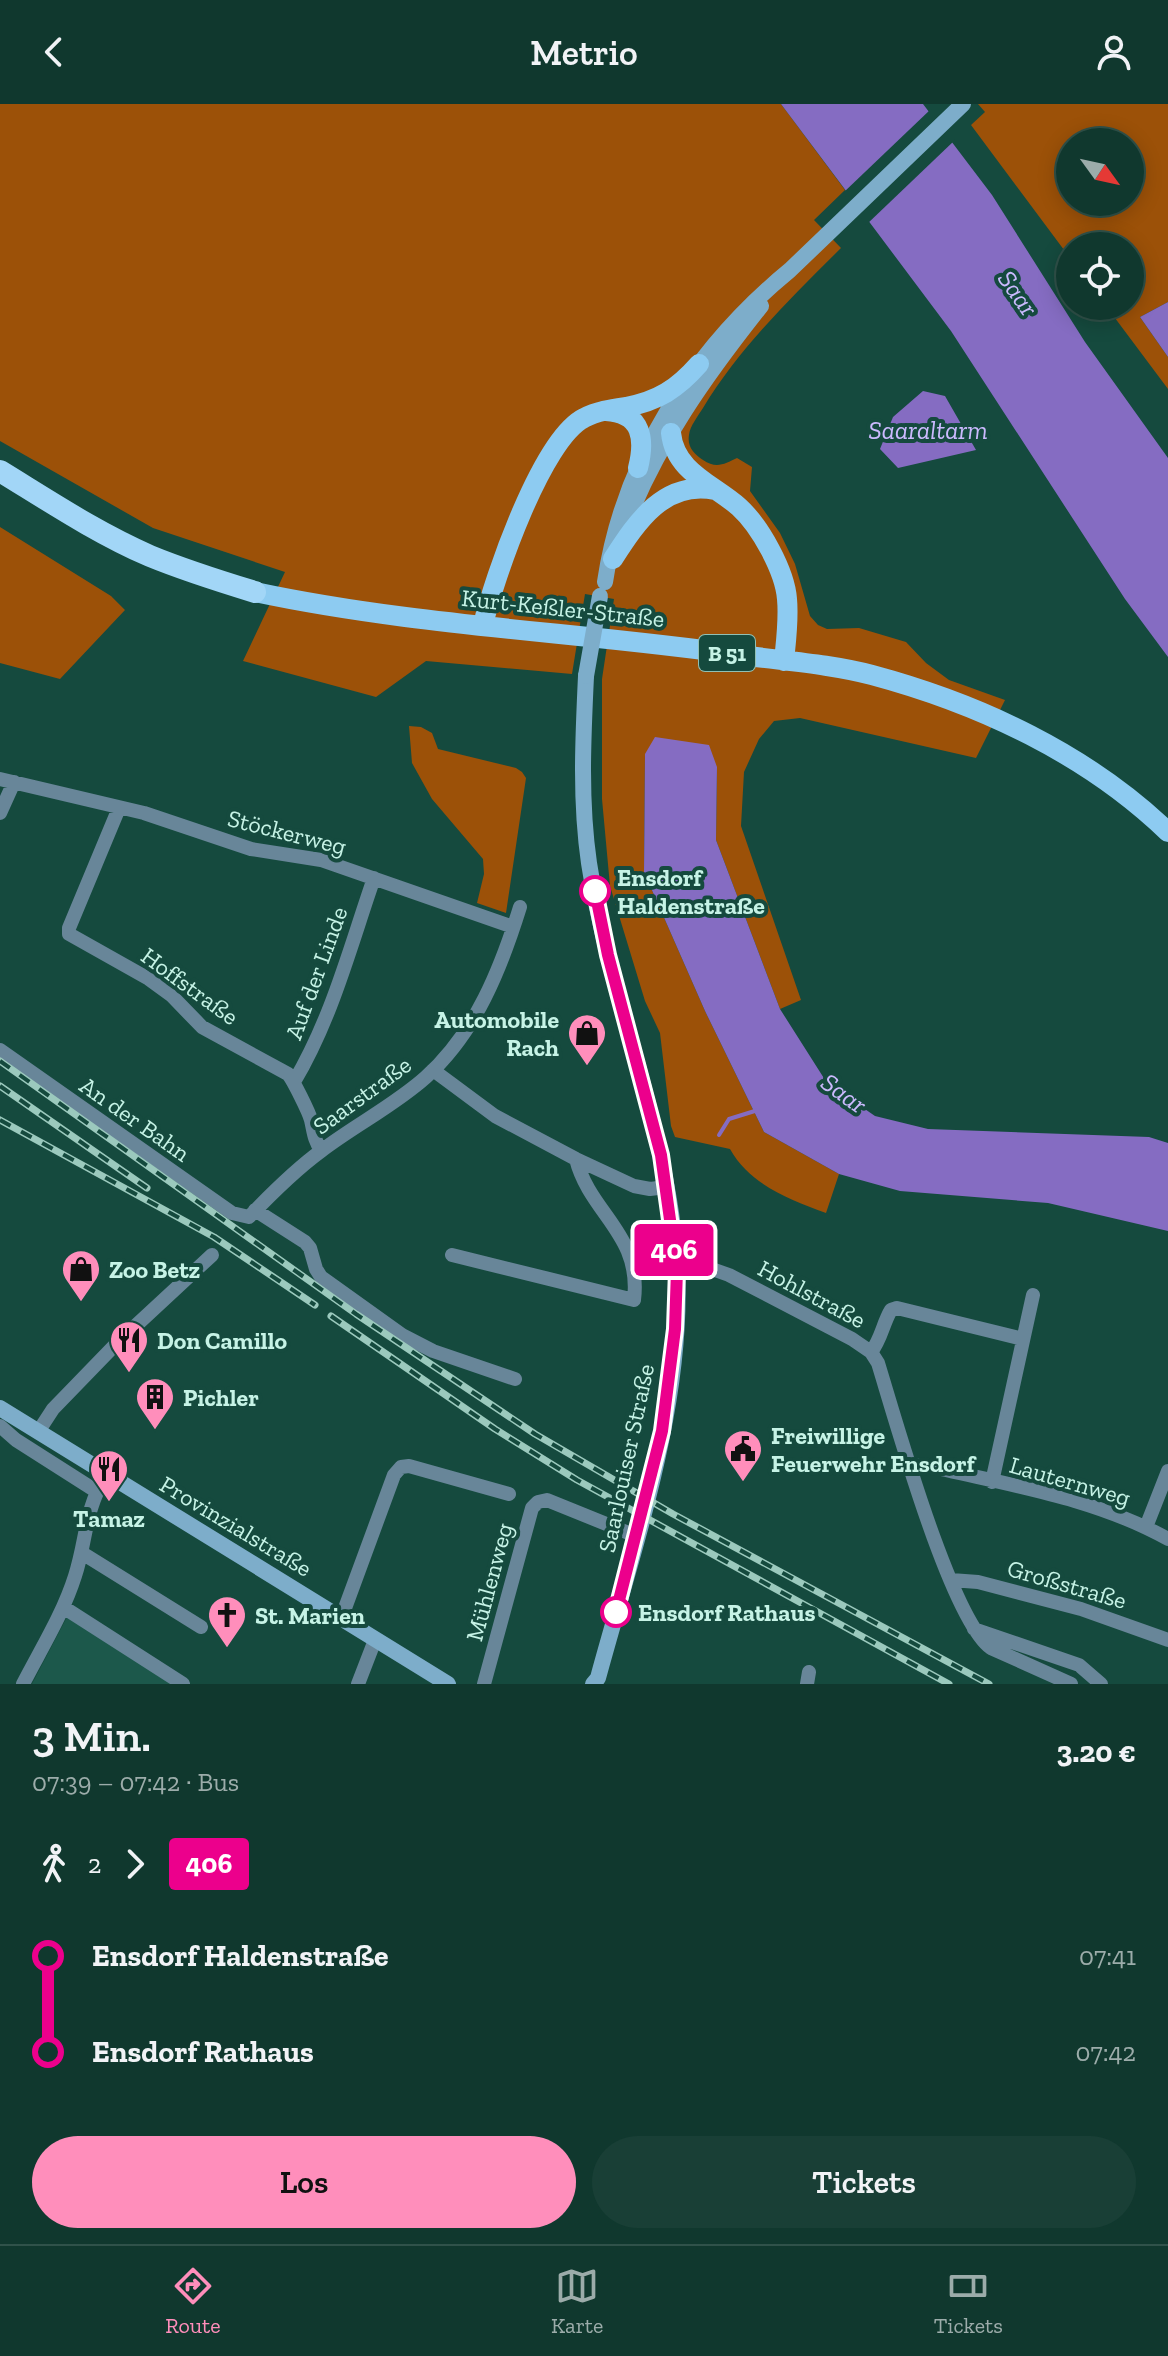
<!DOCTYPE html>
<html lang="de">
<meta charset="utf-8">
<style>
:root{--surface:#10382e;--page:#193f36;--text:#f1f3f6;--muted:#9cacaa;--line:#30524a;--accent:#ff8ebb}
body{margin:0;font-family:"Zilla Slab",serif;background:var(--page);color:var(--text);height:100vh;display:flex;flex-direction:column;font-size:30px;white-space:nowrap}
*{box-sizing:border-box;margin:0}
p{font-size:26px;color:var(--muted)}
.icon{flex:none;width:44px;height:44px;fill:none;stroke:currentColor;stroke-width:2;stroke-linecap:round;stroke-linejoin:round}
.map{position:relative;height:1580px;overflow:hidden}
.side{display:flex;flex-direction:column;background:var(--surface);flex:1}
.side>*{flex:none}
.badge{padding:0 16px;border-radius:6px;font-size:28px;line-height:52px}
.needle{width:52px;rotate:123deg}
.controls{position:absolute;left:1056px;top:24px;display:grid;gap:16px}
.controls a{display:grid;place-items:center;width:88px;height:88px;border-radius:50%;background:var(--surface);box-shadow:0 4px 20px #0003,0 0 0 2px var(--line);font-size:40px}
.map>.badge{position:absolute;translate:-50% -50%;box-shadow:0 0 0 4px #fff}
.legs{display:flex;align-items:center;gap:12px;height:88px;padding:0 32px;font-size:26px}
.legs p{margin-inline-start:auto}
.head{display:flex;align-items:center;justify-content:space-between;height:136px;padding:0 32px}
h1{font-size:44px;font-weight:600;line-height:60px}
.cta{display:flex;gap:16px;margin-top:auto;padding:16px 32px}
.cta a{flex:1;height:92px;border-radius:48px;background:var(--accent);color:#111;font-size:32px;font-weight:600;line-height:92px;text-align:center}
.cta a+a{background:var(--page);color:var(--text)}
ul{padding:0 32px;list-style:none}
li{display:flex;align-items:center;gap:28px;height:96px;font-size:30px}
li i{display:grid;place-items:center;width:12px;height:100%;margin:0 10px;background:currentColor}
li i::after{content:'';width:20px;height:20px;margin:-10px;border:6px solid;border-radius:50%;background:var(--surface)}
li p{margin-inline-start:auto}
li:first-child i{background:linear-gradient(#0000 50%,currentColor 0)}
li:last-child i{background:linear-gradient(currentColor 50%,#0000 0)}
header{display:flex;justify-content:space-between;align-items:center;height:104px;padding:0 32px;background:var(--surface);font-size:36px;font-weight:600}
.menu{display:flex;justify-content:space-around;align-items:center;height:112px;border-top:2px solid var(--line);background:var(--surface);font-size:22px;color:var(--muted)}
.menu a{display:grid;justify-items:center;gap:4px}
.menu .selected{color:var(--accent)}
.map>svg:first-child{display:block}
</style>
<header><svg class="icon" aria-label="back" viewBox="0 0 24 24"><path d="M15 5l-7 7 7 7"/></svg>Metrio<svg class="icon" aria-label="person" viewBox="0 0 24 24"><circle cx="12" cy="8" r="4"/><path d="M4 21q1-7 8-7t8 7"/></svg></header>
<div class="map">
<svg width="1168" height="1580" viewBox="0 0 1168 1580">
<rect width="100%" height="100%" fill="#154a3e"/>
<!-- built -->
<path fill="#1c584b" d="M 67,1513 L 172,1580 L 32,1580 Z"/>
<!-- green -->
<path fill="#9c5108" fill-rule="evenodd" d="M 0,0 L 781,0 L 845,86 L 814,116 L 841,144 C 791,194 740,243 703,304 C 698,312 690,322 689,331 C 687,343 694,350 703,356 C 716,365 725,360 737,354 L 752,363 L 750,387 L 780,429 L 795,460 L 810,512 L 818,521 L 827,525 L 859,524 L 906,538 L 926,559 L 949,576 L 1005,596 L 976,654 L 800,614 L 774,617 L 759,635 L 744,668 L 741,722 L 801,896 L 780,905 L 716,736 L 717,663 L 645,650 L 644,768 L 705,907 L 764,1028 L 839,1070 L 826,1109 C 789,1095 750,1081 730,1045 L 675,1033 L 671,1022 L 660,929 L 645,897 L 610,782 L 602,695 L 602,575 L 614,495 L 585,490 L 572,570 L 426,557 L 376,593 L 243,557 L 285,468 L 153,424 L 0,337 Z
M 978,0 L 1168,0 L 1168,198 L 1140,213 L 1168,253 L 1168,285 L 1106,202 L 1130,202 L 1130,142 L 1070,142 L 1070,154 L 971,21 L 985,8 ZM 1070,38 L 1130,38 L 1130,98 L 1070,98 Z
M 0,423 L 111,492 L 125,506 L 60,575 L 0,559 Z
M 409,622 L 421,623 L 432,629 L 438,645 L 516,664 L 522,668 L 526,674 L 506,809 L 477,799 L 484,770 L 483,755 L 432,695 L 412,659 Z"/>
<!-- water -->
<path fill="#856cc2" d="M 781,0 L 923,0 L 992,91 L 1085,238 L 1168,354 L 1168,553 L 1125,495 L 951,227 Z
M 1168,198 L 1168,253 L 1140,213 Z
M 923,287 L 945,292 L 976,346 L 898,364 L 880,345 L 893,313 Z
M 655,633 L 709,641 L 717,663 L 716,736 L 780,905 L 827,979 L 875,1012 L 928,1025 L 1149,1033 L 1168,1039 L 1168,1127 L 1048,1099 L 900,1087 L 839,1070 L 764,1028 L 705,907 L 644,768 L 645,650 Z"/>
<!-- pier -->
<path fill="#154a3e" d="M 931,5 L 955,36 L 866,121 L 843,89 Z"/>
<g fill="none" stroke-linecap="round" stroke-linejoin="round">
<!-- stream -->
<path stroke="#856cc2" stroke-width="4" d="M 719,1031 L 729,1015 L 758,1006"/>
<!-- minor -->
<path stroke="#688699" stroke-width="14" d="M 0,675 L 144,709 L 251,745 L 321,756 L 513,823
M 119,704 L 69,824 L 69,830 L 149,875 L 171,891 L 202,923 L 288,970 C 293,976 309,1008 311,1016 C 314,1029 314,1036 321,1046
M 0,709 L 14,678
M 0,946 L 232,1109 L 249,1113 C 271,1090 295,1066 321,1047 C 355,1021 395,1001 426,973 C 476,928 501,864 520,803
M 433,966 L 495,1012 L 576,1055 L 634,1082 L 650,1085 L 666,1083
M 294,978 C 332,914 350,843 374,774
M 255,1106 L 305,1138 L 310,1144 L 316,1165 L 321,1173 L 402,1231 L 433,1247 L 515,1275
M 452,1151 L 634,1196 C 642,1130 590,1110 576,1055
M 677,1166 L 712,1165 L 729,1171 L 852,1235 L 871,1248 L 878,1259 C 895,1314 951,1516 991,1544 L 1071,1580
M 871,1248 C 881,1236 883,1219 891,1206 L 897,1204 L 1023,1235
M 0,1322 L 16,1336 L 96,1387
M 38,1328 L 53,1305 L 116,1240 L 212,1151
M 910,1363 L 924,1361 C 1007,1381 1093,1393 1168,1435
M 992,1378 L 1033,1191
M 1146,1423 L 1168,1367
M 82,1449 L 201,1523
M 951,1476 L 978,1478 L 1081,1505 L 1168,1536
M 63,1503 L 183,1580
M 341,1515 L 394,1371 L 401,1363 L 409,1362 L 509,1390
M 974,1525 L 1079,1561 L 1101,1580
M 23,1580 C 41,1545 63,1510 75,1472 C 87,1435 84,1407 106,1371
M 358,1580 L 375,1536
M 484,1580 L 532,1404 L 538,1398 L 547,1396 L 636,1432
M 807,1580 L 809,1568"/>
<!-- secondary -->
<path stroke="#7dadca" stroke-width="16" d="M 625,423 C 656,341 707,270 761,202
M 605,478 C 623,355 695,244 790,166 L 963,0
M 586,572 C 583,635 580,697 589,759 C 610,897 669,1026 677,1166 C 684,1301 633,1445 598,1574 L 593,1580
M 0,1304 L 448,1580"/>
<!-- primary -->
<path stroke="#8dcbf1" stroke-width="20" d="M 606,307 C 643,309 645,336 638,364
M 671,329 C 675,368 713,380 739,403 C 760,422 785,467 787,495 C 789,516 786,537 784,557
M 613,455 C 637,418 664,376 715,386
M 255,488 C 415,522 579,528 741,551 C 784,557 830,560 872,571 C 980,600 1087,650 1168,728
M 483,521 C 494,474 542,335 584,314 C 597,307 612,305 626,303 C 658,297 677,285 699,260"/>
<!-- trunk -->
<path stroke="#a2d6f7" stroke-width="22" d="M 0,367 C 49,397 97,429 150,452 C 184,466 219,477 255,488"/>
<defs>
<path id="rail" d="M 0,957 L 356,1210 L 535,1330 L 673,1410 L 989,1580
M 0,982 L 147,1084
M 0,1016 L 214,1133 L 315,1201
M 331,1212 L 495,1325 L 577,1376 L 949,1580"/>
</defs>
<!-- rail casing -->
<use href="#rail" stroke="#9bc9bd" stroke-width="7"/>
<!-- rail -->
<use href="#rail" stroke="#154a3e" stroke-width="4" stroke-dasharray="12" stroke-linecap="butt"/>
<!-- secondary-bridge -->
<path stroke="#7dadca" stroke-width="16" d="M 586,572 L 600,492"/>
</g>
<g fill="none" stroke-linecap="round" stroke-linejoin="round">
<defs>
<path id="line-1" d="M 595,787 L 608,851 L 661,1051 L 677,1166 L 675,1225 L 662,1327 L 616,1508"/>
</defs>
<!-- line-1 casing -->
<use href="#line-1" stroke="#fff" stroke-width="18"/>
<!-- line-1 -->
<use href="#line-1" stroke="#ec008c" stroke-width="12"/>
</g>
<!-- icons -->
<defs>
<symbol id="shop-pin" viewBox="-11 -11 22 30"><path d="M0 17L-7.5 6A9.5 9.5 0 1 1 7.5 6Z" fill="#ff8ebb" stroke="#154a3e"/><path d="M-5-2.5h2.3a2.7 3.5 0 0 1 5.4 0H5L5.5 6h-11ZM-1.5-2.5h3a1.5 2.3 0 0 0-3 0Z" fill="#111"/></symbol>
<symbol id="restaurant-pin" viewBox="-11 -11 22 30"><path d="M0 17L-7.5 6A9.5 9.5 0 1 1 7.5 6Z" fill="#ff8ebb" stroke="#154a3e"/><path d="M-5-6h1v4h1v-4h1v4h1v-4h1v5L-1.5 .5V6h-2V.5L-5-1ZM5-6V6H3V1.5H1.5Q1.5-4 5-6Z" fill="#111"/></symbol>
<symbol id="building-pin" viewBox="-11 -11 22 30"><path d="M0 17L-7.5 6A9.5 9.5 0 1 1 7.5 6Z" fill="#ff8ebb" stroke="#154a3e"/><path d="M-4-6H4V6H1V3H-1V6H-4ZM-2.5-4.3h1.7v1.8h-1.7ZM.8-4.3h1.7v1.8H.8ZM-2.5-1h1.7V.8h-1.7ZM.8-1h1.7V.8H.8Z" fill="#111"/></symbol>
<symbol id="civic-pin" viewBox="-11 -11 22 30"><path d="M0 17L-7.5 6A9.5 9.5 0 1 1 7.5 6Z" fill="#ff8ebb" stroke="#154a3e"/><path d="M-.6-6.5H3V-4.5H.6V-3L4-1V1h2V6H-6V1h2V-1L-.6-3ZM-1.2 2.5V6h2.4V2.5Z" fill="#111"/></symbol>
<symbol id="church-pin" viewBox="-11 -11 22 30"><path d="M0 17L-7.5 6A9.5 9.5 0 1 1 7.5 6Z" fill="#ff8ebb" stroke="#154a3e"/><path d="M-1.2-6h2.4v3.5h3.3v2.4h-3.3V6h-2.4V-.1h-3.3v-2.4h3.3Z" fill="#111"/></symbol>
</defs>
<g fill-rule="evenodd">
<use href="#shop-pin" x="565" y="907" width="44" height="60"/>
<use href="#shop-pin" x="59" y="1143" width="44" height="60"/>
<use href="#restaurant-pin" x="107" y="1214" width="44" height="60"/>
<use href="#building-pin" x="133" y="1271" width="44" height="60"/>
<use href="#civic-pin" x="721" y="1323" width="44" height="60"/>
<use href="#restaurant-pin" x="87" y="1343" width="44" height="60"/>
<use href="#church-pin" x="205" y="1489" width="44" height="60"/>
</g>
<!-- markers -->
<g fill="#fff" stroke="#ec008c" stroke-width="4">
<circle cx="595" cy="787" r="14"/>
<circle cx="616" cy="1508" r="14"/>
</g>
<g text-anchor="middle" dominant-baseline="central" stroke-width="8" stroke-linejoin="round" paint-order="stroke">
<!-- shield labels -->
<rect fill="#154a3e" stroke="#91c0b4" stroke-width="2" x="699" y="531" width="56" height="36" rx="6"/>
<g font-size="22" font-weight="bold" fill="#c6f3e6">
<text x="727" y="549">B 51</text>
</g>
<!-- street labels -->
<g font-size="24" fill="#c6f3e6" stroke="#154a3e">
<text transform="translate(563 504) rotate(6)">Kurt-Keßler-Straße</text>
<text transform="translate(287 728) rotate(14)">Stöckerweg</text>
<text transform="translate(316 869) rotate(-70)">Auf der Linde</text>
<text transform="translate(190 882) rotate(36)">Hoffstraße</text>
<text transform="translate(362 991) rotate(-36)">Saarstraße</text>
<text transform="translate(135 1015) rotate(35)">An der Bahn</text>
<text transform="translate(812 1190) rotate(28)">Hohlstraße</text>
<text transform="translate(626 1354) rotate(-78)">Saarlouiser Straße</text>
<text transform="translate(1070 1377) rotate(16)">Lauternweg</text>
<text transform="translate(236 1422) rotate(31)">Provinzialstraße</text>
<text transform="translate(489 1478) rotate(-75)">Mühlenweg</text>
<text transform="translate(1067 1480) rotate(16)">Großstraße</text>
</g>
<!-- stop labels -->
<g font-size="24" font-weight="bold" fill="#c6f3e6" stroke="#154a3e" text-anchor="start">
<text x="617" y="773">Ensdorf<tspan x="617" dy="28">Haldenstraße</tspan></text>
<text x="638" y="1508">Ensdorf Rathaus</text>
</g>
<!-- poi labels -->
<g font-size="24" font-weight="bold" fill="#c6f3e6" stroke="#154a3e" text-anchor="start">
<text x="559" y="915" text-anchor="end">Automobile<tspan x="559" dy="28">Rach</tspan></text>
<text x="109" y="1165">Zoo Betz</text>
<text x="157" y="1236">Don Camillo</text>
<text x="183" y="1293">Pichler</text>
<text x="771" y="1331">Freiwillige<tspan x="771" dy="28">Feuerwehr Ensdorf</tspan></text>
<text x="109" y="1414" text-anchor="middle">Tamaz</text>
<text x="255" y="1511">St. Marien</text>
</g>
<!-- water labels -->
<g font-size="26" font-style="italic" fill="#cbbafe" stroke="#154a3e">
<text transform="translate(1018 189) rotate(55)">Saar</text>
<text x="928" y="326">Saaraltarm</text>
<text transform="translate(844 989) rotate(36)">Saar</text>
</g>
</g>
</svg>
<div class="controls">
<a><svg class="needle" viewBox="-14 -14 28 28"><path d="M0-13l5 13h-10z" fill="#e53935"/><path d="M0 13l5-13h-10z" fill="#9cacaa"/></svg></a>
<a><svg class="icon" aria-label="locate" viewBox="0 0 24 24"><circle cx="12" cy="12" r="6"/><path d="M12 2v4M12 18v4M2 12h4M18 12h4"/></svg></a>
</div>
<b class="badge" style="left:674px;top:1146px;background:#ec008c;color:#fff">406</b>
</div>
<section class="side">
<div class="head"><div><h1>3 Min.</h1><p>07:39 – 07:42 · Bus</p></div><b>3.20 €</b></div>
<div class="legs"><svg class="icon" aria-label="walk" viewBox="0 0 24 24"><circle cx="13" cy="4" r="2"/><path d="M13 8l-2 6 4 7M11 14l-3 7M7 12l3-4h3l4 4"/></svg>2<svg class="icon" aria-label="forward" viewBox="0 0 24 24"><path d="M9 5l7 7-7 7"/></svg><b class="badge" style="background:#ec008c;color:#fff">406</b></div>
<ul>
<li><i style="color:#ec008c"></i><b>Ensdorf Haldenstraße</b><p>07:41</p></li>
<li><i style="color:#ec008c"></i><b>Ensdorf Rathaus</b><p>07:42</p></li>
</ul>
<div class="cta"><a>Los</a><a>Tickets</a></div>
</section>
<nav class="menu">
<a class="selected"><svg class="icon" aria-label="directions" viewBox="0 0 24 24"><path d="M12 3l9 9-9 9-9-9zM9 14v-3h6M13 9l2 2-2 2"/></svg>Route</a>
<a><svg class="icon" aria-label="map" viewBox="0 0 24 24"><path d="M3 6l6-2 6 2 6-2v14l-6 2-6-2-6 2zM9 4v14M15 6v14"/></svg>Karte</a>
<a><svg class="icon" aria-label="tickets" viewBox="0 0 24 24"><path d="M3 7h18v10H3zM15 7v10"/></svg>Tickets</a>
</nav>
